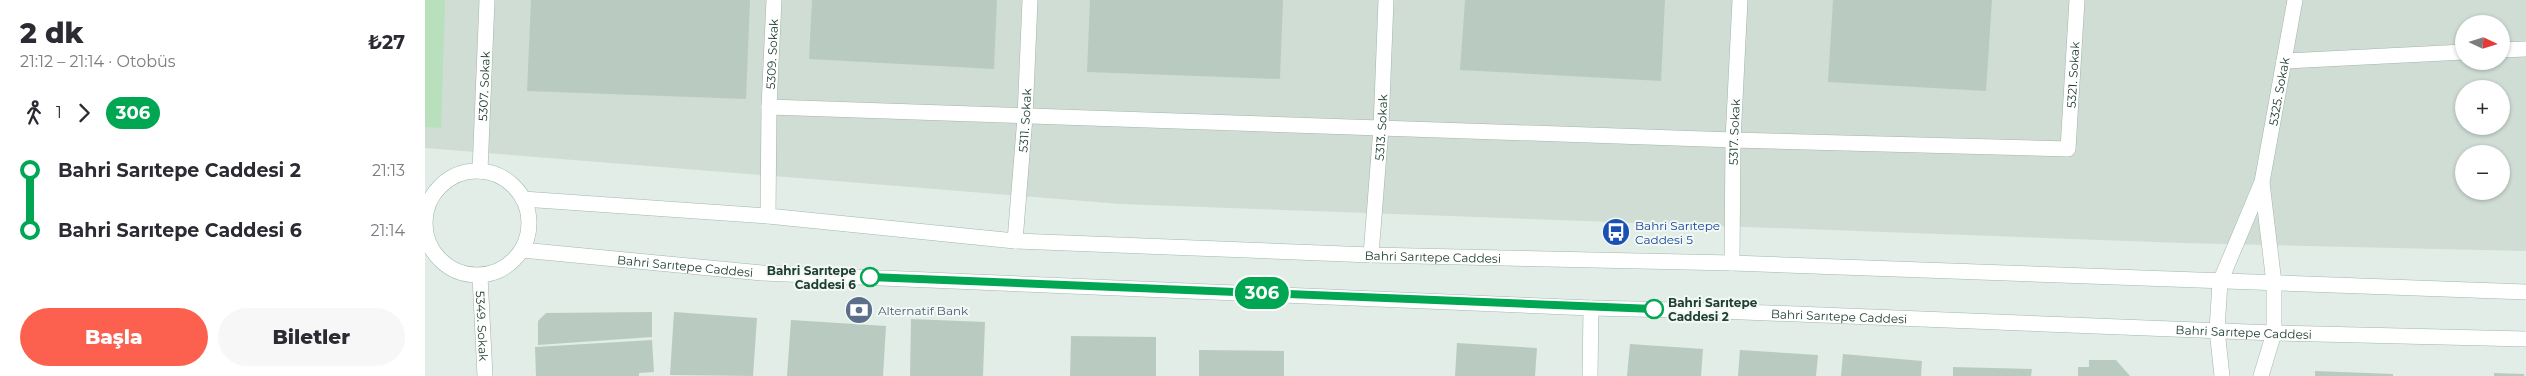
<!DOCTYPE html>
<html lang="tr">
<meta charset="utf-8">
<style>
:root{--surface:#fff;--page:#f7f7f7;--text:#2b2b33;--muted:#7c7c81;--accent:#fc6150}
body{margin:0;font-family:Montserrat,sans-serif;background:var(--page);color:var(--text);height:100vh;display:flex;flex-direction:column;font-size:19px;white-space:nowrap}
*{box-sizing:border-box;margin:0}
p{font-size:16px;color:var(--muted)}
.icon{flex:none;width:28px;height:28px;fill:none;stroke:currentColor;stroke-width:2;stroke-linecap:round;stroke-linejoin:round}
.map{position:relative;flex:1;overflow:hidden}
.sheet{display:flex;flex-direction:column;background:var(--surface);width:425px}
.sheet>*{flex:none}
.badge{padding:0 10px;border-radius:16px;font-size:18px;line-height:32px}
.needle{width:32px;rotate:94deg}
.fabs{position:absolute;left:2030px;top:15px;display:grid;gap:10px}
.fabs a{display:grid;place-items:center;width:55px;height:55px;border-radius:50%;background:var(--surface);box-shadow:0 1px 4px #0004;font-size:25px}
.map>.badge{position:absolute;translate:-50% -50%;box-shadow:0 0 0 2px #fff}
.legs{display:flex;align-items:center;gap:8px;height:55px;padding:0 20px;font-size:16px}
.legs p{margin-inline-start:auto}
.summary{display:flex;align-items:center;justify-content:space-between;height:85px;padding:0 20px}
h1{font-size:28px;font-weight:800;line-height:38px}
.button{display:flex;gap:10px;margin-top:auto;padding:10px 20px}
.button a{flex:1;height:58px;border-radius:30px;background:var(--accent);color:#fff;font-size:20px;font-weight:800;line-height:58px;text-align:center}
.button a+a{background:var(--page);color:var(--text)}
ul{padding:0 20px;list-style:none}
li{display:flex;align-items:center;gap:18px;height:60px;font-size:19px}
li i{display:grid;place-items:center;width:8px;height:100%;margin:0 6px;background:currentColor}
li i::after{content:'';width:12px;height:12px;margin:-6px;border:4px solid;border-radius:50%;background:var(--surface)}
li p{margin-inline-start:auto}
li:first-child i{background:linear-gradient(#0000 50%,currentColor 0)}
li:last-child i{background:linear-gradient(currentColor 50%,#0000 0)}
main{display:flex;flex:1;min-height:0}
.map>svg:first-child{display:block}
</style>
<main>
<section class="sheet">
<div class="summary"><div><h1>2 dk</h1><p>21:12 – 21:14 · Otobüs</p></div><b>₺27</b></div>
<div class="legs"><svg class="icon" aria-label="walk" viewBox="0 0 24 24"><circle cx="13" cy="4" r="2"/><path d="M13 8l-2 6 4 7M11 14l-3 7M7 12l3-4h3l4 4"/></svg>1<svg class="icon" aria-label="forward" viewBox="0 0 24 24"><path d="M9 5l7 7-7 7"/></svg><b class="badge" style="background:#00a651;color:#fff">306</b></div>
<ul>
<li><i style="color:#00a651"></i><b>Bahri Sarıtepe Caddesi 2</b><p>21:13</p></li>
<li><i style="color:#00a651"></i><b>Bahri Sarıtepe Caddesi 6</b><p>21:14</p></li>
</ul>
<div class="button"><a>Başla</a><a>Biletler</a></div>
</section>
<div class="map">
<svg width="2101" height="376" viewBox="0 0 2101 376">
<rect width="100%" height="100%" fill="#e1ede6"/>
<!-- built -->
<path fill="#cfddd5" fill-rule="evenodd" d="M 0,0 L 2101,0 L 2101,251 L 1759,243 L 696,204 L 0,148 ZM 2039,24 L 2076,24 L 2076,61 L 2039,61 ZM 2039,89 L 2076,89 L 2076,126 L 2039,126 ZM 2039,154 L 2076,154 L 2076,191 L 2039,191 Z"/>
<!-- green -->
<path fill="#b9e0bd" d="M 0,0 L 20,0 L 16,128 L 0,127 Z"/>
<!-- building -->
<path fill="#b9cbc1" d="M 106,0 L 325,0 L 321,99 L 102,91 Z
M 387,0 L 572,0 L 569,69 L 384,59 Z
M 665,0 L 858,0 L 855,79 L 662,72 Z
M 1040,0 L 1240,0 L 1236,81 L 1035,70 Z
M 1408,0 L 1567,0 L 1561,91 L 1403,82 Z
M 227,312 L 227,337 L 113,345 L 113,321 L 121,313 Z
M 249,312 L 332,318 L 328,376 L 245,375 Z
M 486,319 L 560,322 L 558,376 L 485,376 Z
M 366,320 L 461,326 L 458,376 L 362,376 Z
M 646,336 L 731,337 L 731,376 L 645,376 Z
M 227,340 L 229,372 L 214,373 L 214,376 L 111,376 L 110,347 Z
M 1032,343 L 1112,348 L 1110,376 L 1030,376 Z
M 1205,344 L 1278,349 L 1276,376 L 1202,376 Z
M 774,350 L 859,351 L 859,376 L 774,376 Z
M 1315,350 L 1393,355 L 1391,376 L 1313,376 Z
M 1418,354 L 1497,361 L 1496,376 L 1416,376 Z
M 1664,360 L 1691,360 L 1705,376 L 1653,376 L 1653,367 L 1664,367 Z
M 1528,367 L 1607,369 L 1606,376 L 1528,376 Z
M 1890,371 L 1968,374 L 1968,376 L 1890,376 Z
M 2069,373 L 2099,374 L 2099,376 L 2069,376 Z"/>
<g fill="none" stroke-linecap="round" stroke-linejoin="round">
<defs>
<g id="minor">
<path d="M 2076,50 L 2101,49"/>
<path d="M 1859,61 L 2039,52"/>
<path id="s1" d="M 344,107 L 1308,140 L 1643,149 L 1652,0"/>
<path id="s2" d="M 343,216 L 344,107 L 349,0"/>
<path id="s3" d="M 590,241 L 600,117 L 605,0"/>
<path id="s4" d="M 946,255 L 956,128 L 961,0"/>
<path id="s5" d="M 1307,263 L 1308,140 L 1315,0"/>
<path id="s6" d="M 55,276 L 60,376"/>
<path d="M 1165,376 L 1166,308"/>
<path id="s7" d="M 1797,376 L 1792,330 L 1795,282 L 1837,182 L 1870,0"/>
<path d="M 1836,376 L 1849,333 L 1849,283 L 1837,183"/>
</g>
<g id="tertiary">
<path id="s8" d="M 55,171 L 62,0"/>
</g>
<g id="secondary">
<circle cx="52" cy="223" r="52"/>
<path id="s9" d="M 98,199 L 343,216 L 590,241 L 946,255 L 1307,263 L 2101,292"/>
<path id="s10" d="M 97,250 L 337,273 L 1166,308 L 1294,311 L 1849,333 L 2101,339"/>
</g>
</defs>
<!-- minor casing -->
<use href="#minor" stroke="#a3b5ac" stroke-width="16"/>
<!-- tertiary casing -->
<use href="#tertiary" stroke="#a3b5ac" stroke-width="16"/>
<!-- secondary casing -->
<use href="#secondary" stroke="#9fb9ac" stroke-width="16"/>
<!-- minor -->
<use href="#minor" stroke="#fff" stroke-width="15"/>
<!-- tertiary -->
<use href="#tertiary" stroke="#fff" stroke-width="15"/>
<!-- secondary -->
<use href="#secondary" stroke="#fff" stroke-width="15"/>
</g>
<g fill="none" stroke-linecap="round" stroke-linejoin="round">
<defs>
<path id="line-1" d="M 445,277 L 1229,309"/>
</defs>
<!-- line-1 casing -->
<use href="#line-1" stroke="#fff" stroke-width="11"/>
<!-- line-1 -->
<use href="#line-1" stroke="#00a651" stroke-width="8"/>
</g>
<!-- icons -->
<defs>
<symbol id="bus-disc" viewBox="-11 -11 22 22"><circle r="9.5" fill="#1a4fb4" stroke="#f2f9f5"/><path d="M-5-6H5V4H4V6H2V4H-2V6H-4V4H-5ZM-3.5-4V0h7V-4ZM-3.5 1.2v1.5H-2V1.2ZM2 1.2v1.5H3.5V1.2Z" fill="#fff"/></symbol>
<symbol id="bank-disc" viewBox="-11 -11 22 22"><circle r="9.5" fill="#5c6f8a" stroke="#f2f9f5"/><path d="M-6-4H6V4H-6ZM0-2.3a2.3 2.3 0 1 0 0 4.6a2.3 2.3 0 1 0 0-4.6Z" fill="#fff"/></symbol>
</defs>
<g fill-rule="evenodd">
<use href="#bus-disc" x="1175" y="216" width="32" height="32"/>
<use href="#bank-disc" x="418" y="294" width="32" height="32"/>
</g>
<!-- markers -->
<g fill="#fff" stroke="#00a651" stroke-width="2.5">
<circle cx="445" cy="277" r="9"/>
<circle cx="1229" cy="309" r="9"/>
</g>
<g text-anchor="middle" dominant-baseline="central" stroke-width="4" stroke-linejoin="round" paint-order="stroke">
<!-- street labels -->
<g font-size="12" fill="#203f32" stroke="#f2f9f5">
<text stroke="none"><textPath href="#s2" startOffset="162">5309. Sokak</textPath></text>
<text stroke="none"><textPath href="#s1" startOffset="1374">5321. Sokak</textPath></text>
<text stroke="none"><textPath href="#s8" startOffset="85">5307. Sokak</textPath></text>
<text stroke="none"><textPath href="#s7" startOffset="295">5325. Sokak</textPath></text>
<text stroke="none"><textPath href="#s3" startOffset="121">5311. Sokak</textPath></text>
<text stroke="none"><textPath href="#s4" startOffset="128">5313. Sokak</textPath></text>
<text stroke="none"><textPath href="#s5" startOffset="131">5317. Sokak</textPath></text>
<text stroke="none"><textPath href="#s9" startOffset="912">Bahri Sarıtepe Caddesi</textPath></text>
<text stroke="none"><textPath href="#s10" startOffset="164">Bahri Sarıtepe Caddesi</textPath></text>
<text stroke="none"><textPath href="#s10" startOffset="1319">Bahri Sarıtepe Caddesi</textPath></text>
<text stroke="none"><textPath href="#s6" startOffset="50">5349. Sokak</textPath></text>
<text stroke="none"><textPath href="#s10" startOffset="1724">Bahri Sarıtepe Caddesi</textPath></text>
</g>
<!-- transit labels -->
<g font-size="12" fill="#164399" stroke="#f2f9f5" text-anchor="start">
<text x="1210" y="225">Bahri Sarıtepe<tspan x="1210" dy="14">Caddesi 5</tspan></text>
</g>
<!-- stop labels -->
<g font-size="12" font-weight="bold" fill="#203f32" stroke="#f2f9f5" text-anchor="end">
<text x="431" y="270">Bahri Sarıtepe<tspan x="431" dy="14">Caddesi 6</tspan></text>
<text x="1243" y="302" text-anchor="start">Bahri Sarıtepe<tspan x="1243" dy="14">Caddesi 2</tspan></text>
</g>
<!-- service labels -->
<g font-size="12" fill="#4e5e75" stroke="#f2f9f5" text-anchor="start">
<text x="453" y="310">Alternatif Bank</text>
</g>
</g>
</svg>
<div class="fabs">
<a><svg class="needle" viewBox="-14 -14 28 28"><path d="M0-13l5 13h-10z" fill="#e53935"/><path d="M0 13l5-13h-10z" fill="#7c7c81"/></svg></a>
<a>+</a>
<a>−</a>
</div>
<b class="badge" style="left:837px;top:293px;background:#00a651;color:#fff">306</b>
</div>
</main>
